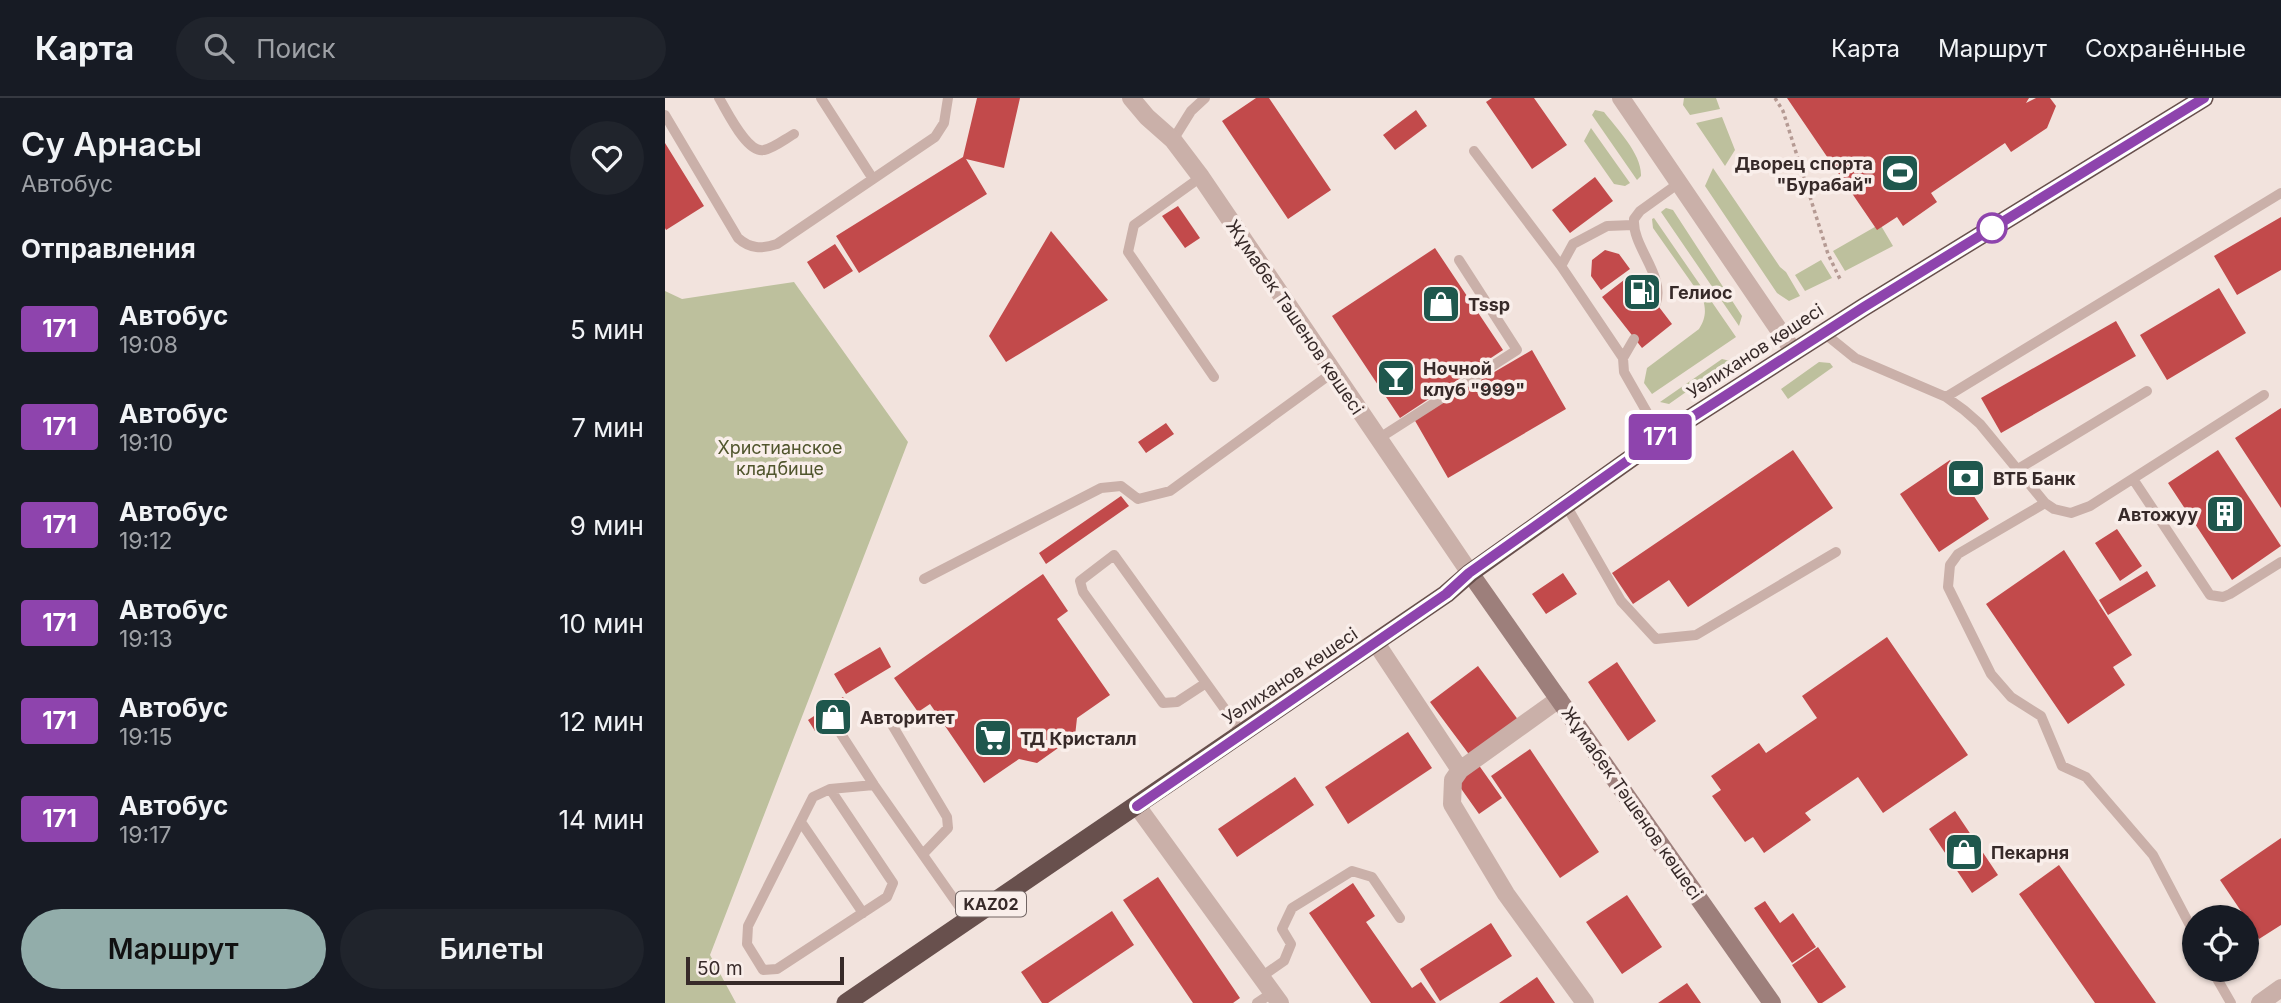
<!DOCTYPE html>
<html lang="ru">
<meta charset="utf-8">
<style>
:root{--surface:#171b24;--page:#20242c;--text:#f1f3f6;--muted:#9ea1a6;--line:#363941;--accent:#92adaa}
body{margin:0;font-family:Inter,sans-serif;background:var(--page);color:var(--text);height:100vh;display:flex;flex-direction:column;font-size:26px;white-space:nowrap}
*{box-sizing:border-box;margin:0}
p{font-size:23px;color:var(--muted)}
.icon{flex:none;width:38px;height:38px;fill:none;stroke:currentColor;stroke-width:2;stroke-linecap:round;stroke-linejoin:round}
.map{position:relative;flex:1;overflow:hidden}
.details{display:flex;flex-direction:column;background:var(--surface);width:665px}
.details>*{flex:none}
.badge{padding:0 14px;border-radius:5px;font-size:24px;line-height:46px}
.controls{position:absolute;left:1517px;top:807px;display:grid;gap:14px}
.controls a{display:grid;place-items:center;width:77px;height:77px;border-radius:50%;background:var(--surface);box-shadow:0 2px 5px #0004;font-size:35px}
.scale{position:absolute;left:21px;bottom:18px;width:158px;box-sizing:border-box;padding-left:7px;border:4px solid #372a29;border-top:0;font-size:19px;line-height:24px;white-space:nowrap;color:#372a29;-webkit-text-stroke:5px #f9eeea;paint-order:stroke}
.map>.badge{position:absolute;translate:-50% -50%;box-shadow:0 0 0 4px #fff}
h2{padding:0 21px;font-size:26px;line-height:63px}
.round{display:grid;place-items:center;flex:none;width:74px;height:74px;border-radius:37px;background:var(--page)}
.head{display:flex;align-items:center;justify-content:space-between;height:119px;padding:0 21px}
h1{font-size:33px;font-weight:600;line-height:52px}
.action{display:flex;gap:14px;margin-top:auto;padding:14px 21px}
.action a{flex:1;height:80px;border-radius:42px;background:var(--accent);color:#111;font-size:28px;font-weight:600;line-height:80px;text-align:center}
.action a+a{background:var(--page);color:var(--text)}
ul{padding:0;list-style:none}
li{display:flex;align-items:center;gap:21px;height:98px;padding:0 21px}
li div{flex:1}
li b{display:block;font-size:26px}
li em{font-style:normal}
li .badge{min-width:77px;font-weight:700;text-align:center}
header{display:flex;align-items:center;gap:42px;box-sizing:border-box;height:98px;padding:0 35px;background:var(--surface);border-bottom:2px solid var(--line)}
header strong{font-size:33px}
nav{display:flex;gap:38px;margin-inline-start:auto;font-size:24px}
.search{width:490px;height:63px;background:var(--page);display:flex;align-items:center;gap:18px;box-sizing:border-box;padding:0 24px;border-radius:38px;color:var(--muted);font-size:26px}
main{display:flex;flex:1;min-height:0}
.map>svg:first-child{display:block}
</style>
<header>
<strong>Карта</strong>
<div class="search"><svg class="icon" aria-label="search" viewBox="0 0 24 24"><circle cx="10" cy="10" r="6"/><path d="M15 15l6 6"/></svg>Поиск</div>
<nav><a>Карта</a><a>Маршрут</a><a>Сохранённые</a></nav>
</header>
<main>
<section class="details">
<div class="head"><div><h1>Су Арнасы</h1><p>Автобус</p></div><a class="round"><svg class="icon" aria-label="heart" viewBox="0 0 24 24"><path d="M12 20l-8-8c-3-5 5-10 8-4 3-6 11-1 8 4z"/></svg></a></div>
<h2>Отправления</h2>
<ul>
<li><span class="badge" style="background:#8e44ad;color:#fff">171</span><div><b>Автобус</b><p>19:08</p></div><em>5 мин</em></li>
<li><span class="badge" style="background:#8e44ad;color:#fff">171</span><div><b>Автобус</b><p>19:10</p></div><em>7 мин</em></li>
<li><span class="badge" style="background:#8e44ad;color:#fff">171</span><div><b>Автобус</b><p>19:12</p></div><em>9 мин</em></li>
<li><span class="badge" style="background:#8e44ad;color:#fff">171</span><div><b>Автобус</b><p>19:13</p></div><em>10 мин</em></li>
<li><span class="badge" style="background:#8e44ad;color:#fff">171</span><div><b>Автобус</b><p>19:15</p></div><em>12 мин</em></li>
<li><span class="badge" style="background:#8e44ad;color:#fff">171</span><div><b>Автобус</b><p>19:17</p></div><em>14 мин</em></li>
</ul>
<div class="action"><a>Маршрут</a><a>Билеты</a></div>
</section>
<div class="map">
<svg width="1616" height="905" viewBox="0 0 1616 905">
<rect width="100%" height="100%" fill="#f2e3dd"/>
<!-- green -->
<path fill="#bdc09d" d="M 1019,0 L 1051,0 L 1055,11 L 1025,17 L 1018,7 Z
M 930,12 L 939,14 C 952,31 977,56 976,78 L 972,82 L 927,17 Z
M 1057,19 L 1070,52 L 1060,68 L 1031,25 Z
M 926,30 L 965,85 L 960,88 L 949,86 L 919,43 Z
M 1048,70 L 1115,169 L 1121,174 L 1135,198 L 1124,203 L 1112,195 L 1040,88 Z
M 1001,110 L 1008,112 L 1077,218 L 1074,228 L 996,114 Z
M 989,120 L 1071,239 L 987,296 L 979,285 L 982,270 L 1034,231 C 1041,220 1041,212 1038,201 L 988,130 L 987,121 Z
M 1215,126 L 1228,148 L 1180,173 L 1168,153 Z
M 1156,162 L 1167,180 L 1140,193 L 1130,177 Z
M 129,184 L 243,344 L 45,857 L 71,905 L 0,905 L 0,193 L 17,201 Z
M 1057,261 L 1065,263 L 1004,306 L 995,304 Z
M 1154,264 L 1165,265 L 1168,269 L 1123,301 L 1116,291 Z"/>
<!-- building -->
<path fill="#c24a4b" d="M 312,0 L 355,0 L 339,70 L 301,61 L 322,96 L 194,175 L 171,138 L 298,59 Z
M 591,0 L 604,0 L 666,92 L 623,121 L 557,23 Z
M 827,0 L 869,0 L 902,47 L 867,71 L 821,4 Z
M 1122,0 L 1364,0 L 1361,5 L 1371,0 L 1385,0 L 1391,8 L 1382,30 L 1346,54 L 1340,45 L 1266,95 L 1272,104 L 1238,128 L 1232,119 L 1212,132 Z
M 751,12 L 762,28 L 730,52 L 718,37 Z
M 0,45 L 39,108 L 1,132 L 0,130 Z
M 930,79 L 948,103 L 905,135 L 887,112 Z
M 513,108 L 535,140 L 520,150 L 497,118 Z
M 1616,119 L 1616,172 L 1572,197 L 1549,158 Z
M 386,133 L 443,202 L 341,264 L 324,238 Z
M 170,146 L 188,173 L 159,191 L 142,164 Z
M 770,150 L 838,252 L 735,320 L 667,218 Z
M 940,152 L 954,156 L 965,171 L 936,192 L 926,178 L 927,162 Z
M 968,175 L 1007,226 L 977,250 L 937,199 Z
M 1554,190 L 1581,235 L 1502,282 L 1475,237 Z
M 1451,223 L 1471,258 L 1336,335 L 1316,300 Z
M 867,252 L 901,311 L 783,380 L 749,321 Z
M 1616,310 L 1616,410 L 1570,340 Z
M 501,325 L 509,336 L 481,355 L 473,344 Z
M 1128,352 L 1168,410 L 1023,509 L 1004,482 L 968,506 L 947,475 Z
M 1553,352 L 1616,448 L 1567,482 L 1503,385 Z
M 1285,362 L 1324,421 L 1274,454 L 1235,396 Z
M 456,398 L 464,408 L 381,466 L 374,455 Z
M 1452,431 L 1477,468 L 1455,483 L 1430,445 Z
M 1399,452 L 1467,557 L 1448,569 L 1460,587 L 1403,626 L 1321,506 Z
M 1482,473 L 1491,488 L 1443,517 L 1434,502 Z
M 898,475 L 912,496 L 881,516 L 867,496 Z
M 378,476 L 403,513 L 392,521 L 445,597 L 412,620 L 410,638 L 372,665 L 354,661 L 319,685 L 265,606 L 253,614 L 229,580 Z
M 1222,539 L 1303,657 L 1218,715 L 1193,679 L 1140,715 L 1146,722 L 1099,755 L 1088,739 L 1080,744 L 1047,698 L 1056,692 L 1046,678 L 1094,645 L 1101,655 L 1152,620 L 1137,598 Z
M 215,549 L 226,569 L 181,596 L 169,576 Z
M 952,564 L 991,623 L 963,643 L 923,584 Z
M 813,568 L 854,623 L 806,659 L 765,604 Z
M 178,599 L 185,610 L 150,633 L 143,622 Z
M 743,634 L 767,670 L 683,726 L 660,689 Z
M 865,651 L 934,754 L 895,780 L 826,678 Z
M 813,666 L 837,700 L 814,716 L 790,682 Z
M 630,679 L 649,707 L 572,759 L 553,731 Z
M 1290,713 L 1333,777 L 1307,795 L 1264,731 Z
M 1616,740 L 1616,827 L 1594,841 L 1582,819 L 1580,819 L 1555,782 Z
M 1394,767 L 1491,905 L 1430,905 L 1354,796 Z
M 493,779 L 575,900 L 568,905 L 528,905 L 458,802 Z
M 688,785 L 710,818 L 701,824 L 747,890 L 756,884 L 771,905 L 706,905 L 644,815 Z
M 962,797 L 997,849 L 957,876 L 921,824 Z
M 1100,803 L 1115,825 L 1128,815 L 1151,849 L 1127,865 L 1089,810 Z
M 447,813 L 469,847 L 383,905 L 377,905 L 356,874 Z
M 826,825 L 847,858 L 775,903 L 755,871 Z
M 1153,849 L 1181,889 L 1157,905 L 1153,905 L 1127,867 Z
M 872,879 L 890,905 L 834,905 Z
M 1022,885 L 1036,905 L 993,905 Z"/>
<g fill="none" stroke-linecap="round" stroke-linejoin="round">
<!-- path -->
<path stroke="#b59a93" stroke-width="3.5" stroke-dasharray="3.5 3.5" stroke-linecap="butt" d="M 1110,0 L 1118,13 L 1163,156 L 1175,181"/>
<!-- service -->
<path stroke="#cab0a9" stroke-width="10" d="M 54,0 C 62,13 82,56 99,52 C 109,50 120,41 129,36
M 156,0 L 208,81
M 0,17 L 73,140 C 85,151 97,151 112,146 L 270,39 L 279,25 L 283,0
M 508,42 L 526,13 L 540,0
M 809,53 L 896,168 L 958,260
M 536,79 L 469,127 L 463,154 L 549,279
M 896,168 L 908,146 L 942,128 L 968,127
M 991,205 C 1000,176 967,149 969,121 L 975,113 L 1014,85
M 1159,235 L 1190,260 L 1281,299 L 1299,312 L 1315,326 L 1380,405 L 1389,411 L 1406,415 L 1425,408 L 1599,297
M 969,241 L 958,260 L 959,274 L 996,339
M 1281,299 L 1616,95
M 713,341 L 852,252 L 794,162
M 1353,371 L 1482,293
M 1468,381 L 1545,497 L 1558,499 L 1565,496 L 1616,464
M 1380,405 L 1293,456 L 1285,467 L 1283,489 L 1326,576 L 1346,599 L 1376,618 L 1397,668 L 1421,679 L 1488,757 L 1530,837
M 901,407 L 956,503 L 991,541 L 1031,537 L 1171,454
M 259,481 L 436,390 L 456,388 L 473,401 L 505,393 L 667,275
M 541,585 L 512,604 L 498,605 L 418,494 L 415,483 L 449,457 L 572,628
M 226,625 L 282,719 L 283,730 L 258,756
M 176,636 L 209,687 L 298,814
M 165,691 L 228,785 L 222,799 L 112,871 L 98,872 L 82,846 L 83,828 L 148,699 L 165,691 L 209,687
M 136,724 L 198,815
M 1547,872 L 1566,905
M 596,879 L 619,863 L 626,846 L 617,831 L 627,810 L 687,773 L 707,779 L 735,820
M 592,905 L 607,895"/>
<!-- minor -->
<path stroke="#cab0a9" stroke-width="18" d="M 466,0 L 482,19 L 508,42 L 536,79 L 805,475
M 711,545 L 795,672
M 894,601 L 795,672 L 788,682 L 787,706 L 841,796 L 920,905
M 472,708 L 615,905
M 1595,905 L 1616,890"/>
<!-- tertiary -->
<path stroke="#cab0a9" stroke-width="18" d="M 956,0 L 1129,254"/>
<!-- secondary -->
<path stroke="#9d7f7b" stroke-width="18" d="M 805,475 L 1107,905"/>
<!-- trunk -->
<path stroke="#68504d" stroke-width="19" d="M 181,905 L 781,496 L 805,475 L 996,339 L 1199,209 L 1539,0"/>
</g>
<g fill="none" stroke-linecap="round" stroke-linejoin="round">
<defs>
<path id="line" d="M 472,708 L 781,496 L 804,475 L 996,339 L 1199,209 L 1539,0"/>
</defs>
<!-- line casing -->
<use href="#line" stroke="#fff" stroke-width="16"/>
<!-- line -->
<use href="#line" stroke="#8e44ad" stroke-width="10"/>
</g>
<!-- icons -->
<defs>
<symbol id="stadium-square" viewBox="-11 -11 22 22"><rect x="-9" y="-9" width="18" height="18" rx="4" fill="#1f574d" stroke="#f9eeea"/><path d="M0-5a6.5 5 0 1 0 0 10a6.5 5 0 1 0 0-10ZM-3.5-1.8h7v3.6h-7Z" fill="#fff"/></symbol>
<symbol id="fuel-square" viewBox="-11 -11 22 22"><rect x="-9" y="-9" width="18" height="18" rx="4" fill="#1f574d" stroke="#f9eeea"/><path d="M-5.5-6h7V0h2V4h1.3V-2.5L3-4.5l.8-.8L6-3V5H2.5V1h-1V6h-7ZM-4.2-4.7v3.2H.2V-4.7Z" fill="#fff"/></symbol>
<symbol id="shop-square" viewBox="-11 -11 22 22"><rect x="-9" y="-9" width="18" height="18" rx="4" fill="#1f574d" stroke="#f9eeea"/><path d="M-5-2.5h2.3a2.7 3.5 0 0 1 5.4 0H5L5.5 6h-11ZM-1.5-2.5h3a1.5 2.3 0 0 0-3 0Z" fill="#fff"/></symbol>
<symbol id="bar-square" viewBox="-11 -11 22 22"><rect x="-9" y="-9" width="18" height="18" rx="4" fill="#1f574d" stroke="#f9eeea"/><path d="M-6-5H6L.8 .8V4.5H3.5V6h-7V4.5H-.8V.8Z" fill="#fff"/></symbol>
<symbol id="bank-square" viewBox="-11 -11 22 22"><rect x="-9" y="-9" width="18" height="18" rx="4" fill="#1f574d" stroke="#f9eeea"/><path d="M-6-4H6V4H-6ZM0-2.3a2.3 2.3 0 1 0 0 4.6a2.3 2.3 0 1 0 0-4.6Z" fill="#fff"/></symbol>
<symbol id="building-square" viewBox="-11 -11 22 22"><rect x="-9" y="-9" width="18" height="18" rx="4" fill="#1f574d" stroke="#f9eeea"/><path d="M-4-6H4V6H1V3H-1V6H-4ZM-2.5-4.3h1.7v1.8h-1.7ZM.8-4.3h1.7v1.8H.8ZM-2.5-1h1.7V.8h-1.7ZM.8-1h1.7V.8H.8Z" fill="#fff"/></symbol>
<symbol id="supermarket-square" viewBox="-11 -11 22 22"><rect x="-9" y="-9" width="18" height="18" rx="4" fill="#1f574d" stroke="#f9eeea"/><path d="M-6-5.5h2.5l.6 2H6L4.5 2H-2.5L-4.4-4H-6ZM-1.5 3.2a1.3 1.3 0 1 0 .1 0ZM3 3.2a1.3 1.3 0 1 0 .1 0Z" fill="#fff"/></symbol>
</defs>
<g fill-rule="evenodd">
<use href="#stadium-square" x="1213" y="53" width="44" height="44"/>
<use href="#fuel-square" x="955" y="172" width="44" height="44"/>
<use href="#shop-square" x="754" y="184" width="44" height="44"/>
<use href="#bar-square" x="709" y="258" width="44" height="44"/>
<use href="#bank-square" x="1279" y="358" width="44" height="44"/>
<use href="#building-square" x="1538" y="394" width="44" height="44"/>
<use href="#shop-square" x="146" y="597" width="44" height="44"/>
<use href="#supermarket-square" x="306" y="618" width="44" height="44"/>
<use href="#shop-square" x="1277" y="732" width="44" height="44"/>
</g>
<!-- markers -->
<circle fill="#fff" stroke="#8e44ad" stroke-width="3.5" cx="1327" cy="130" r="14"/>
<g text-anchor="middle" dominant-baseline="central" stroke-width="7" stroke-linejoin="round" paint-order="stroke">
<!-- shield labels -->
<rect fill="#f9eeea" stroke="#716563" stroke-width="2" x="291" y="793.5" width="70" height="25" rx="5"/>
<g font-size="16" font-weight="bold" fill="#372a29">
<text x="326" y="806">KАZ02</text>
</g>
<!-- poi labels -->
<g font-size="18" font-weight="bold" fill="#372a29" stroke="#f9eeea" text-anchor="start">
<text x="1208" y="65" text-anchor="end">Дворец спорта<tspan x="1208" dy="21">"Бурабай"</tspan></text>
<text x="1004" y="194">Гелиос</text>
<text x="803" y="206">Tssp</text>
<text x="758" y="270">Ночной<tspan x="758" dy="21">клуб "999"</tspan></text>
<text x="1328" y="380">ВТБ Банк</text>
<text x="1533" y="416" text-anchor="end">Автожуу</text>
<text x="195" y="619">Авторитет</text>
<text x="355" y="640">ТД Кристалл</text>
<text x="1326" y="754">Пекарня</text>
</g>
<!-- street labels -->
<g font-size="18" fill="#372a29" stroke="#f9eeea">
<text transform="translate(630 219) rotate(56)">Жұмабек Тәшенов көшесі</text>
<text transform="translate(1090 253) rotate(-33)">Уәлиханов көшесі</text>
<text transform="translate(625 578) rotate(-34)">Уәлиханов көшесі</text>
<text transform="translate(967 705) rotate(55)">Жұмабек Тәшенов көшесі</text>
</g>
<!-- park labels -->
<g font-size="18" fill="#50552d" stroke="#f9eeea">
<text x="115" y="349">Христианское<tspan x="115" dy="21">кладбище</tspan></text>
</g>
</g>
</svg>
<div class="controls">
<a><svg class="icon" aria-label="locate" viewBox="0 0 24 24"><circle cx="12" cy="12" r="6"/><path d="M12 2v4M12 18v4M2 12h4M18 12h4"/></svg></a>
</div>
<div class="scale">50 m</div>
<b class="badge" style="left:995px;top:339px;background:#8e44ad;color:#fff">171</b>
</div>
</main>
